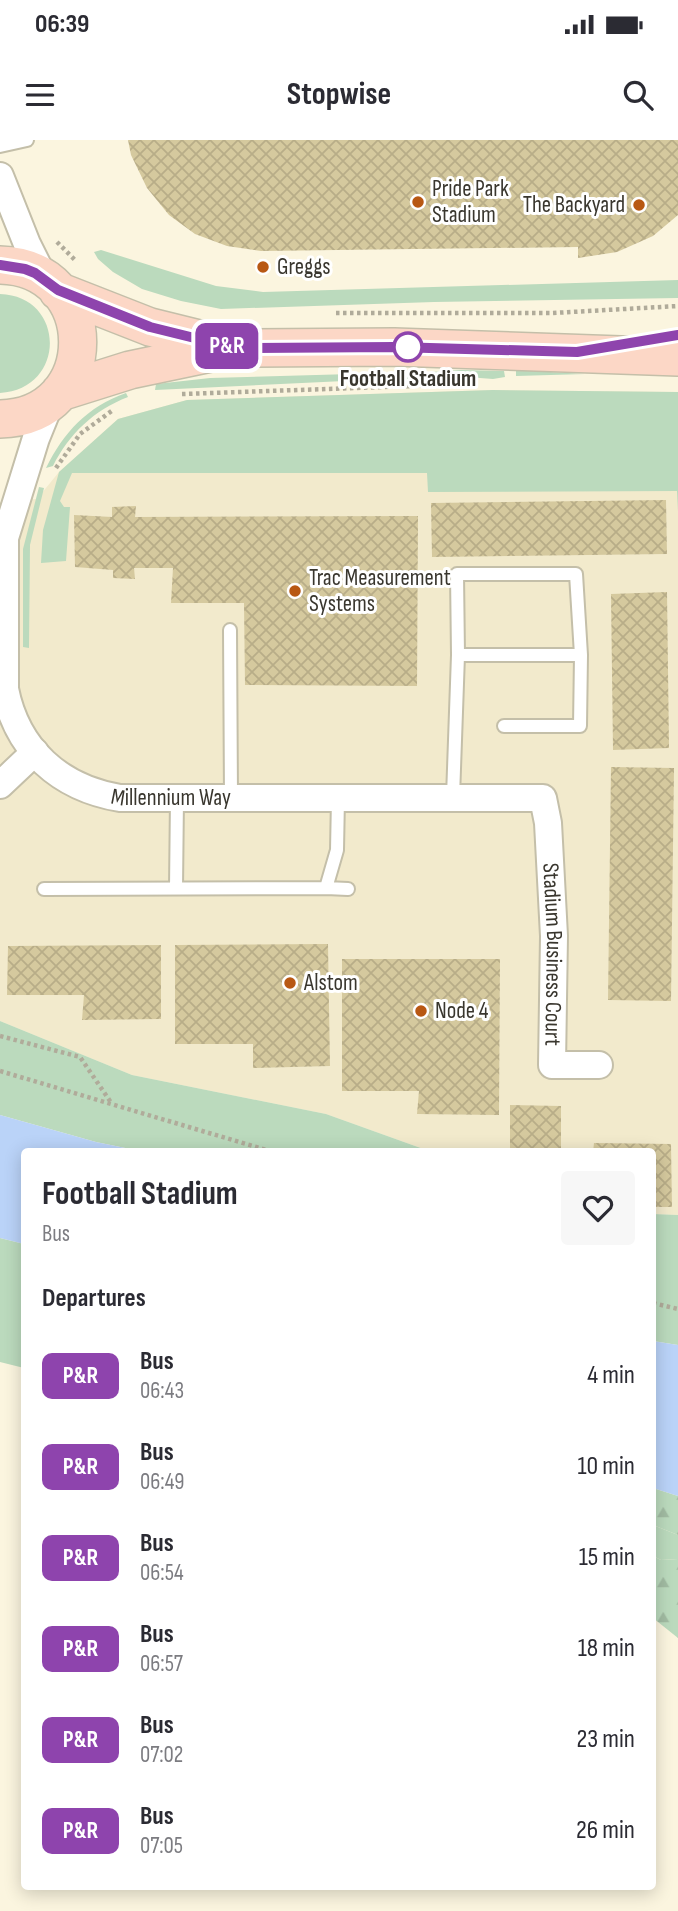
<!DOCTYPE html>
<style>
:root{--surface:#fff;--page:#f7f7f7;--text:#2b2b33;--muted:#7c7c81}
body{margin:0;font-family:"Sofia Sans Condensed",sans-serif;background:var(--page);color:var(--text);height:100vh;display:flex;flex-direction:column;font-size:26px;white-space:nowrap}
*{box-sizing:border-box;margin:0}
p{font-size:23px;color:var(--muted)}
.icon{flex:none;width:38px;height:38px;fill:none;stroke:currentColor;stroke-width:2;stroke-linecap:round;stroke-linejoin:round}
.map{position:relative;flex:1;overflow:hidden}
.sheet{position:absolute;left:21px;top:1008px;width:635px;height:742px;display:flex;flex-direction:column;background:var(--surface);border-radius:7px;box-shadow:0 4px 18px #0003}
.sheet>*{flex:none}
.badge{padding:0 14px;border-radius:10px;font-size:24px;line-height:46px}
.map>.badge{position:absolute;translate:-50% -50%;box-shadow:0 0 0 4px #fff}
h2{padding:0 21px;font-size:26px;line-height:63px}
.round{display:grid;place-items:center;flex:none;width:74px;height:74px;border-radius:7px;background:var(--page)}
.head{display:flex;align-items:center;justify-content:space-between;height:119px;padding:0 21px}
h1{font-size:33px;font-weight:700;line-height:52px}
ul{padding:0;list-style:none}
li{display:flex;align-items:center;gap:21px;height:91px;padding:0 21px}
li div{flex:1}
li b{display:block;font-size:26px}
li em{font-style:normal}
li .badge{min-width:77px;font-weight:700;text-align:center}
.status{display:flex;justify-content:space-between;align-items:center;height:49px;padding:0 35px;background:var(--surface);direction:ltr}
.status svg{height:19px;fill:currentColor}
header{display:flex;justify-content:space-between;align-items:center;height:91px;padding:0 21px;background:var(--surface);font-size:32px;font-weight:700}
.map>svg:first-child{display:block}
</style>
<div class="status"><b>06:39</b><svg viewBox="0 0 49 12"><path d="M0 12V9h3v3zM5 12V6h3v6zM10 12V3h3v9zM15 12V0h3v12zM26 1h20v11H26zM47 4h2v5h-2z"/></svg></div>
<header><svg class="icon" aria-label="menu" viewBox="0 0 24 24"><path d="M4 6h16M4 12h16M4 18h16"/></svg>Stopwise<svg class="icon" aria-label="search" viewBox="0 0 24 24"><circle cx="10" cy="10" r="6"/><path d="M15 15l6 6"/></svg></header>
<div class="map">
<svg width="678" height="1771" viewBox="0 0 678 1771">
<defs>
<pattern id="forest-firs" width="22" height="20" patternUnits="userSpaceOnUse" patternTransform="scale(1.75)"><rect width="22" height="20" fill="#bbdabd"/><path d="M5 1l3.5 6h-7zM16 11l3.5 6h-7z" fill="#a2bca3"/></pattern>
<pattern id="building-cross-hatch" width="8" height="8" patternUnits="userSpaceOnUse" patternTransform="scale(1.75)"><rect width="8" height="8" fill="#d5c99e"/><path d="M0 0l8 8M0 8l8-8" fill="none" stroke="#b8ad88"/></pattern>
</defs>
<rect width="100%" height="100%" fill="#fbf5df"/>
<!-- built -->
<path fill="#f2eacc" d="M 493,250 L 678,252 L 678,1075 L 653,1074 L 653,1012 L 429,1011 L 326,974 L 132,935 L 0,881 L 0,362 L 37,359 L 59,332 L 118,279 L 187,260 Z"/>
<!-- grass -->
<path fill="#bbdabd" d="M 101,110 L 216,146 L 263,152 L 678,140 L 678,158 L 434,162 L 221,169 L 181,161 L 142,149 L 113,132 L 98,119 L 94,112 Z
M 0,154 C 66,156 67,249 0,253 Z
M 461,230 L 504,231 L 505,237 L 493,239 L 454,236 L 405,239 L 402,234 Z
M 516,230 L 585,234 L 516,236 Z
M 387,233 L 387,239 L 155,250 L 156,244 L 210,238 Z
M 493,250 L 678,252 L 678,371 L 677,351 L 428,352 L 427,333 L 72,333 L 60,361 L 64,367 L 70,367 L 66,421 L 41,423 L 43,390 L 59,332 L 118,279 L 187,260 Z
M 126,253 L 128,257 C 94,270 69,294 53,326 L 46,328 C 64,292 87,267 126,253 Z
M 39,347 L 44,348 L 30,405 L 29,508 L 23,507 L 23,409 Z
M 0,881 L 132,935 L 326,974 L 429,1011 L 140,1011 L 96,1002 L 0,975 Z
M 653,1074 L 678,1075 L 678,1205 L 653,1201 Z
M 0,1098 L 24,1104 L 24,1228 L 0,1222 Z
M 653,1385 L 678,1395 L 678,1419 L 661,1420 L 653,1416 Z"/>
<!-- forest -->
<path fill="url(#forest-firs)" d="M 653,1348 L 678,1356 L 678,1395 L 653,1385 Z
M 653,1409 L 653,1416 L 661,1420 L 678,1419 L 678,1498 L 653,1478 Z"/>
<!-- water -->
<path fill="#bad3f8" d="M 0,975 L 96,1002 L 140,1011 L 24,1012 L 24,1104 L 0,1098 Z
M 653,1201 L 678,1205 L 678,1356 L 653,1348 Z"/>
<!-- building -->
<path fill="url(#building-cross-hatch)" d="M 128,0 L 678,0 L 678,75 L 653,96 L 617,112 L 578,118 L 578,107 L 261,111 L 227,106 L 195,94 L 169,75 L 147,48 L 131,15 Z
M 666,360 L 667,414 L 432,417 L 431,363 Z
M 136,366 L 135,377 L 418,376 L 417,546 L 245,545 L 244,463 L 171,463 L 173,428 L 134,428 L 135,439 L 113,438 L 113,430 L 75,427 L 74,375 L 112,377 L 112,367 Z
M 667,452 L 669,608 L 613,610 L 611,454 Z
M 611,627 L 674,628 L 671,861 L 608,860 Z
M 328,804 L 330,926 L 253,928 L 253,904 L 175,904 L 175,805 Z
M 161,805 L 161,879 L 82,880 L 84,855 L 7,855 L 8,806 Z
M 342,819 L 500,819 L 499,975 L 417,974 L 419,951 L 342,951 Z
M 510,965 L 561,966 L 561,1012 L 510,1012 Z
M 594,1003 L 671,1004 L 672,1067 L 653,1067 L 653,1012 L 593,1012 Z"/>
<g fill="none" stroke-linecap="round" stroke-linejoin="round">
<defs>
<path id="lane" d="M 0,6 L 27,0
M 230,490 L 231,657
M 504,586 L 580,586 L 581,515
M 453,657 L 458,515 L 457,434 L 576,434 L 581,515 L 458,515
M 176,748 L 177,658
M 326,748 L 348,749
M 44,749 L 326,748 L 337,710 L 338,658"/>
<g id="street">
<path d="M 0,36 L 27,104 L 44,138"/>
<path id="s1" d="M 51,261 L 36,298 L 5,398 L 5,549 C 17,610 60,648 120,658 L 543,658 L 548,683 L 554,796 L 552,925 L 599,925"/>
<path d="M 0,645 L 35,612"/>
</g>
<path id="secondary" d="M 0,125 C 103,127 104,277 0,279
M 58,151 L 150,187 L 227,206
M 60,252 L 130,230 L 235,208 L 394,207 L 678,217"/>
</defs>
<!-- lane casing -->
<use href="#lane" stroke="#c4bfa9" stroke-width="16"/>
<!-- street casing -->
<use href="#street" stroke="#c4bfa9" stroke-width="30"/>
<!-- secondary casing -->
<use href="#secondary" stroke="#c4bfa9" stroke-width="40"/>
<!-- path -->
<path stroke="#b0ab9a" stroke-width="4.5" stroke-dasharray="3.5 3.5" stroke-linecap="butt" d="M 57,102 L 76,121
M 336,173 L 553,173 L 678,166
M 182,254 L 471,244
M 56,328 L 80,294 L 113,270
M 0,896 L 80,917 L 112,964
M 0,931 L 273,1012
M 653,1163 L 678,1169"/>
<!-- lane -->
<use href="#lane" stroke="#fff" stroke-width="12"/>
<!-- street -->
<use href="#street" stroke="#fff" stroke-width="26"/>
<!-- secondary -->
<use href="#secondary" stroke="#fcd7c6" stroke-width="37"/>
</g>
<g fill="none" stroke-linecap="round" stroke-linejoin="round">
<defs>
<path id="line" d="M 0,125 L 25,129 L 35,133 L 58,150 L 150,187 L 235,208 L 394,207 L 577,212 L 678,195"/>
</defs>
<!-- line casing -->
<use href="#line" stroke="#fff" stroke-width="16"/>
<!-- line -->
<use href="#line" stroke="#8e44ad" stroke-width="10"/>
</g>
<!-- markers -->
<g fill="#b85813" stroke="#fff" stroke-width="2.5">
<circle cx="418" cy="62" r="7"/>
<circle cx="639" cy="65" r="7"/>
<circle cx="263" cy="127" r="7"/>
<circle cx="295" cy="451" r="7"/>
<circle cx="290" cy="843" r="7"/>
<circle cx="421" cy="871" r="7"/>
</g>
<circle fill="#fff" stroke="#8e44ad" stroke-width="3.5" cx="408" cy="207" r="14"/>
<g text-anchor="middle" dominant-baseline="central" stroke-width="6" stroke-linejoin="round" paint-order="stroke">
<!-- poi labels -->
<g font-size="23" fill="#39362e" stroke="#fff" text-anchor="start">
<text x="432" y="49">Pride Park<tspan x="432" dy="26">Stadium</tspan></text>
<text x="625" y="65" text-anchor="end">The Backyard</text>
<text x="277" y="127">Greggs</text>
<text x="309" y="438">Trac Measurement<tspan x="309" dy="26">Systems</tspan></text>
<text x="304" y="843">Alstom</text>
<text x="435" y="871">Node 4</text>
</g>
<!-- stop labels -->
<g font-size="23" font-weight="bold" fill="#39362e" stroke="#fff">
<text x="408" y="239">Football Stadium</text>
</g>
<!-- street labels -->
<g font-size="23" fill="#39362e" stroke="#fff">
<text stroke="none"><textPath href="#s1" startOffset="516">Millennium Way</textPath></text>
<text stroke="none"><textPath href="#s1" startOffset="1045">Stadium Business Court</textPath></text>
</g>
</g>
</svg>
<b class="badge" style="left:227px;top:206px;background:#8e44ad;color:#fff">P&amp;R</b>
<section class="sheet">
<div class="head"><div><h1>Football Stadium</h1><p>Bus</p></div><a class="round"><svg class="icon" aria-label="heart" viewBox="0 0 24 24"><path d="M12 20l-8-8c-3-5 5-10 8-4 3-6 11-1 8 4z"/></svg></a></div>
<h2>Departures</h2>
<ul>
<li><span class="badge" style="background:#8e44ad;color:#fff">P&amp;R</span><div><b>Bus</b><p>06:43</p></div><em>4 min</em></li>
<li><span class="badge" style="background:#8e44ad;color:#fff">P&amp;R</span><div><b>Bus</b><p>06:49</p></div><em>10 min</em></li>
<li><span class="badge" style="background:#8e44ad;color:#fff">P&amp;R</span><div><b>Bus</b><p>06:54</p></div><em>15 min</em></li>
<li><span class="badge" style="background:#8e44ad;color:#fff">P&amp;R</span><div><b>Bus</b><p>06:57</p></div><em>18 min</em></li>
<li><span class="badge" style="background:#8e44ad;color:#fff">P&amp;R</span><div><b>Bus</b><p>07:02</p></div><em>23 min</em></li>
<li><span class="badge" style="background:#8e44ad;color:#fff">P&amp;R</span><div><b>Bus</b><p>07:05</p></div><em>26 min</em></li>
</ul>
</section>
</div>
